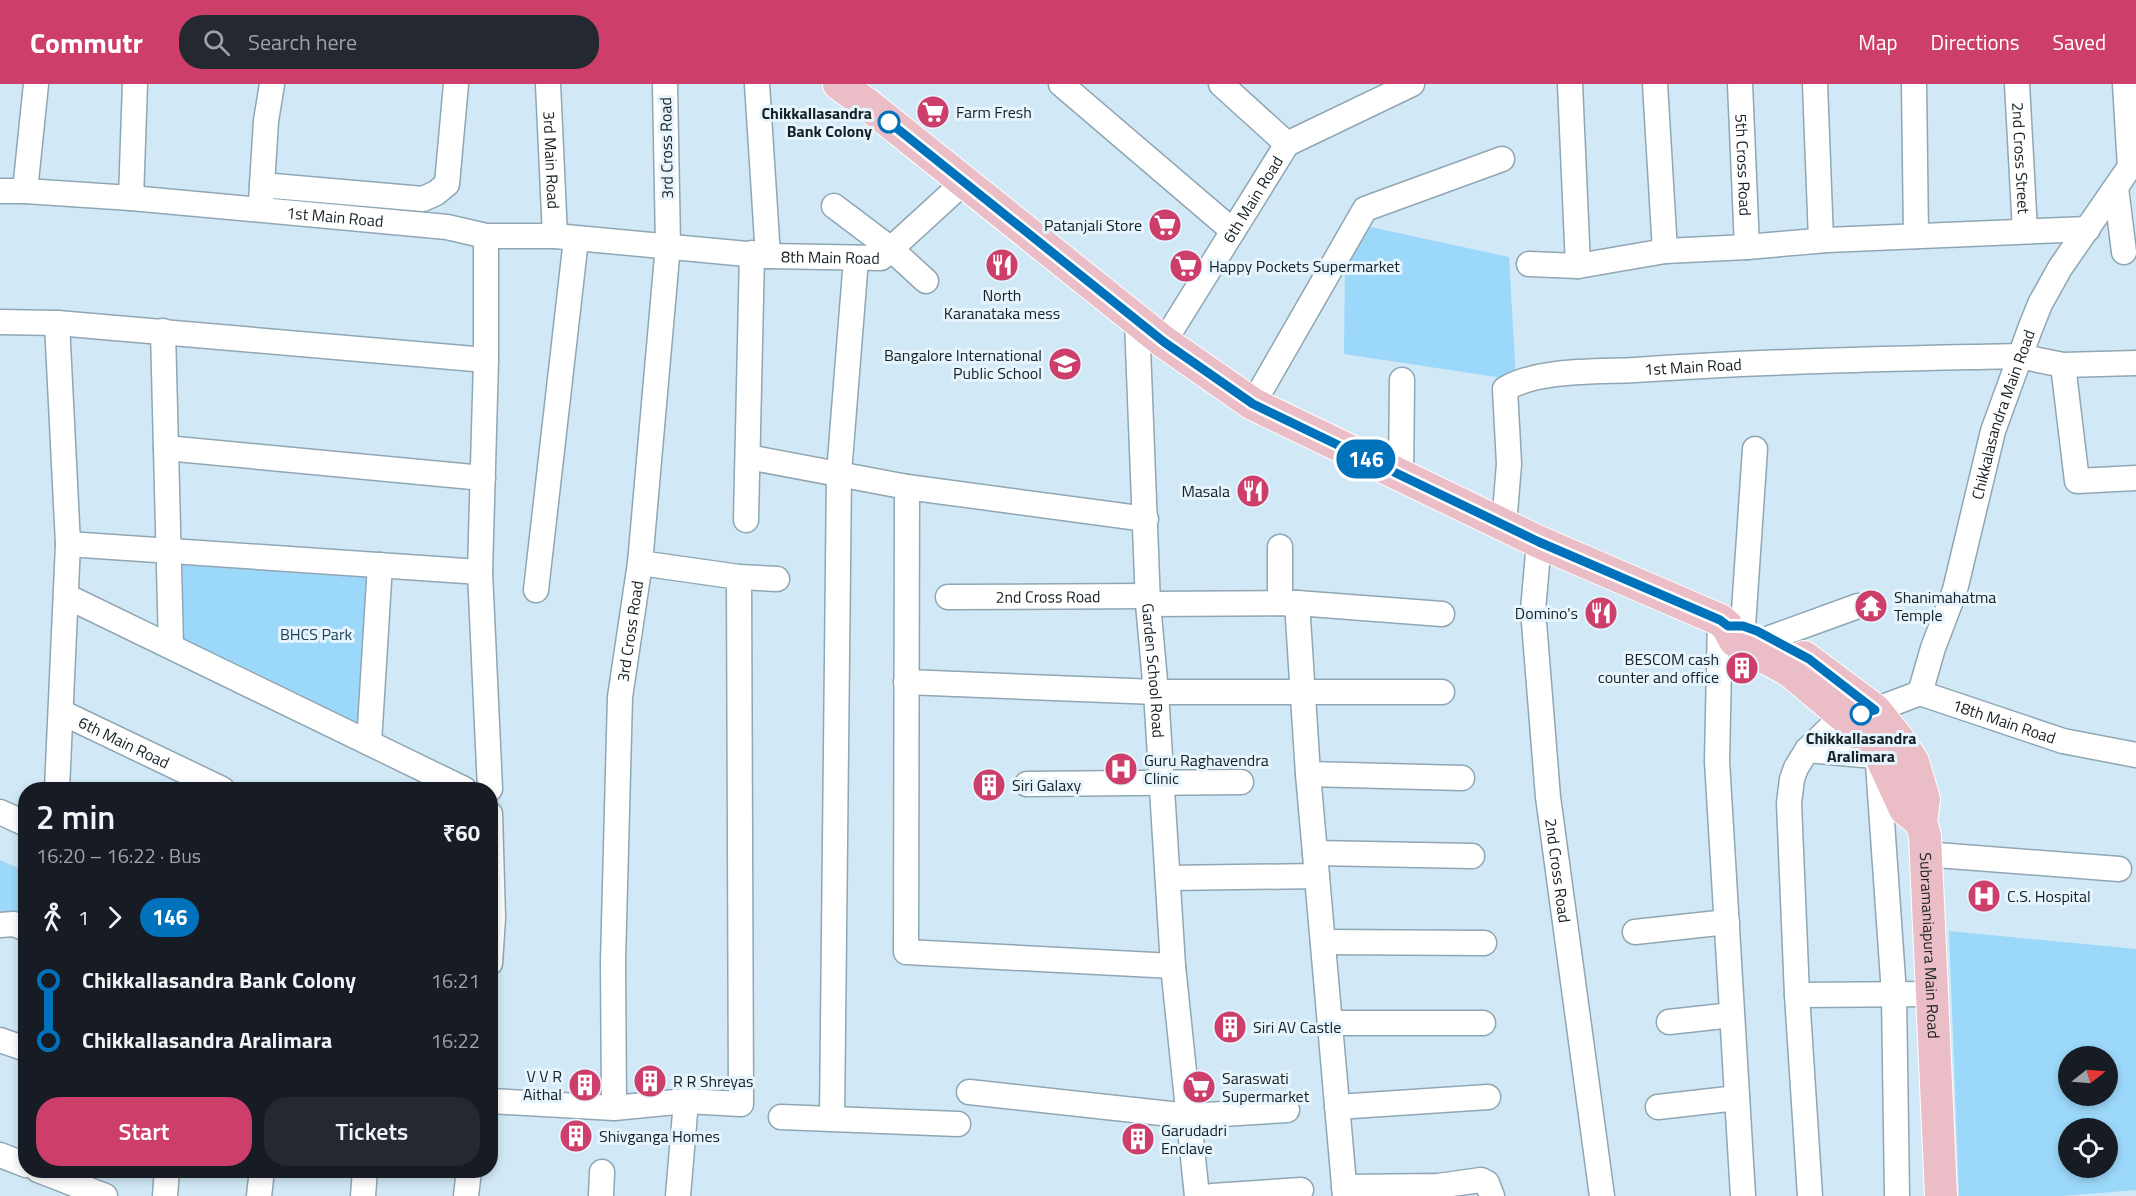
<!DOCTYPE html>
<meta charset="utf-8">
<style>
:root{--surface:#171b24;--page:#242831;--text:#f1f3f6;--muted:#9ea1a6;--accent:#cd3f6a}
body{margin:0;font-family:"Titillium Web",sans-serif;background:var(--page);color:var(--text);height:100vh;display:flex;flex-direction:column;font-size:22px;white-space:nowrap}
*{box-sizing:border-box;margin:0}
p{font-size:20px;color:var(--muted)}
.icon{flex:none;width:33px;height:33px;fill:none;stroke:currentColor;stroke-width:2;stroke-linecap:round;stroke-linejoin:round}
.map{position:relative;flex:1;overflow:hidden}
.panel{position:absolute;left:18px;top:698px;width:480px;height:396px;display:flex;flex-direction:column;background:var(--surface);border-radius:24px;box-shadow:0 3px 9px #0003}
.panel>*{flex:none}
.badge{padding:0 12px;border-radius:20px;font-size:21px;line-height:39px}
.needle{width:39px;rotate:73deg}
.buttons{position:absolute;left:2058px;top:962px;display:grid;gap:12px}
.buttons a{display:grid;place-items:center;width:60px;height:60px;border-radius:50%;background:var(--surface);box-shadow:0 3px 9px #0003;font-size:30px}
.map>.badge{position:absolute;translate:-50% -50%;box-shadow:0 0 0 3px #fff}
.legs{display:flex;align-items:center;gap:9px;height:66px;padding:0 18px;font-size:20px}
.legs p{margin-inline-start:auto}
.summary{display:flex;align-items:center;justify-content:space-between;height:102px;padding:0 18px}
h1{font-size:33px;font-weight:600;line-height:45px}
.button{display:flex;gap:12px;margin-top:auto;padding:12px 18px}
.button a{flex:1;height:69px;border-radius:24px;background:var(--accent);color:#fff;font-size:24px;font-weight:600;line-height:69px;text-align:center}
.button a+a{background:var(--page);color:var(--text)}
ul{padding:0 18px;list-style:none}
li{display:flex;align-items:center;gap:21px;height:60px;font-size:22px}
li i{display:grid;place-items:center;width:9px;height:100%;margin:0 8px;background:currentColor}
li i::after{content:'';width:15px;height:15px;margin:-8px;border:4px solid;border-radius:50%;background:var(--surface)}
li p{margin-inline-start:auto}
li:first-child i{background:linear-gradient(#0000 50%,currentColor 0)}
li:last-child i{background:linear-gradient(currentColor 50%,#0000 0)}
header{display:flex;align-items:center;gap:36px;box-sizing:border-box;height:84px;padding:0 30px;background:var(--accent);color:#fff}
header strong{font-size:28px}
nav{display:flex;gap:33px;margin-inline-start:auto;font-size:21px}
.search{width:420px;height:54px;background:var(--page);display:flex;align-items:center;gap:15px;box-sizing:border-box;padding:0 21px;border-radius:24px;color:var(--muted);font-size:22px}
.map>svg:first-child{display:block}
</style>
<header>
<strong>Commutr</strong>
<div class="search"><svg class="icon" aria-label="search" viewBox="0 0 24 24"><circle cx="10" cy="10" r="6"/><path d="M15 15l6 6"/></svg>Search here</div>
<nav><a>Map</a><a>Directions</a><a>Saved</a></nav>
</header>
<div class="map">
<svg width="2136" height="1112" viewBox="0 0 2136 1112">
<rect width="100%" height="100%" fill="#d1e9f7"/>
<!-- green -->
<path fill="#9cd8fa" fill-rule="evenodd" d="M 1366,142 L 1509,173 L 1516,296 L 1344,270 L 1345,170 Z
M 176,473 L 384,491 L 376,648 L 178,557 Z
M 0,776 L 25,787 L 25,837 L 0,832 Z
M 1949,847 L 2136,865 L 2136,1106 L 2063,1112 L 1959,1112 ZM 2068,972 L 2108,972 L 2108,1011 L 2068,1011 ZM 2068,1044 L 2108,1044 L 2108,1083 L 2068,1083 Z"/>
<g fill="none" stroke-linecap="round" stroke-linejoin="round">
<defs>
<g id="minor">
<path id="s1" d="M 548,0 L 555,152"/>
<path d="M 757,0 L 768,172"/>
<path d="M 1061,0 L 1233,147"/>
<path d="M 1221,0 L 1287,60"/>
<path d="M 1570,0 L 1578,182 L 1665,167 L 1747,163 L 1827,156 L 2088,145"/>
<path d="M 1655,0 L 1665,167"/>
<path id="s2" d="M 1740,0 L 1747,163"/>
<path d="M 1815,0 L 1821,156"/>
<path d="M 1914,0 L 1916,152"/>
<path id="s3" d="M 2017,0 L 2025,147"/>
<path d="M 2125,0 L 2130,84"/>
<path d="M 262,101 L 423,115 L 436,109 L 447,100 L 456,0"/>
<path d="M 2116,104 L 2124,168"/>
<path id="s4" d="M 0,107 L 25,107 L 131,114 L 447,143 L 486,152 L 555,152 L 768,172 L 881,174 L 964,98"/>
<path d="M 25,107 L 36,0"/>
<path d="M 131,114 L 135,0"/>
<path d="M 261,117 L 266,37 L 272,0"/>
<path d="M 834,122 L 891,165 L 926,197"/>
<path d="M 486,152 L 486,276 L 480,488 L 490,705"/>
<path d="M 1529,180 L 1578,182"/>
<path id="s5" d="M 1137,237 L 1148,520 L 1156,608 L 1173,882 L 1197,1112"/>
<path d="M 0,238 L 57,239"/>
<path d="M 163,247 L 171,562"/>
<path id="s6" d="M 1164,258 L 1287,60 L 1412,0"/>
<path d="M 2063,281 L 2077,397 L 2136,394"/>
<path d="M 1253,320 L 1365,125 L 1502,75"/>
<path d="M 166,364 L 483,394"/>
<path d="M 748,373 L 907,403 L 1146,435"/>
<path d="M 1401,392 L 1402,296"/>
<path d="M 907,403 L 906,868 L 1173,882"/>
<path d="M 746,436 L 752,169"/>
<path id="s7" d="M 1504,441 L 1509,380 L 1505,305 C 1539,285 1596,288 1635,286 C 1763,277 1891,275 2019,272 L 2063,281 L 2136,279"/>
<path id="s8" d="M 1539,458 L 1533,526 L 1548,713 L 1602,1112"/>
<path d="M 68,460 L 480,488"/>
<path id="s9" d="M 640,479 L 739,493 L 741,1020 L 686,1017 L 614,1024 L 613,877 L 620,613 L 640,479 L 668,161 L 665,0"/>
<path d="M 739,493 L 777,495"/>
<path d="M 536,506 L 576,155"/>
<path d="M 66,512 L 464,705"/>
<path id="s10" d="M 948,513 L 1148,512"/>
<path d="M 1280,519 L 1280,463"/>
<path d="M 1297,519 L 1308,690 L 1345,1112"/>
<path d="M 1148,520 L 1297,519 L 1442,530"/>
<path d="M 1720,536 L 1717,677 L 1743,1112"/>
<path d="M 1743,542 L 1755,365"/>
<path d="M 1770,554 L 1858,522"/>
<path d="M 906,598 L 1156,608 L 1442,608"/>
<path id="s11" d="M 1920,609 L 1933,564 L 1955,506 L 1993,347 L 2030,245 L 2040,220 L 2060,184 L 2136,74"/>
<path id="s12" d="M 61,628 L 222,705"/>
<path d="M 369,659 L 380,481"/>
<path d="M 1807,666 L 1874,672 L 1878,680 L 1894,910 L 1897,1112"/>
<path d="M 1308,690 L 1462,694"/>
<path d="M 1027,700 L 1241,698"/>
<path d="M 57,705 L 68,460 L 57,239 L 486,276"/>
<path d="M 0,728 L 26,740"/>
<path d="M 490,730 L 493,834 L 490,879"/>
<path d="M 1315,769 L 1472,772"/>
<path d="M 1924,770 L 2119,785"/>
<path d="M 1168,794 L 1317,792"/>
<path d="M 0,841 L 14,840 L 26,845"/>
<path d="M 1635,848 L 1727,838"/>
<path d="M 1323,858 L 1484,859"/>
<path d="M 1797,911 L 1931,910"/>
<path d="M 1669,938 L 1732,931"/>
<path d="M 1330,939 L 1483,939"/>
<path d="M 0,956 L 26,965"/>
<path d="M 969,1008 L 1189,1032 L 1287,1026"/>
<path d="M 490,1017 L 614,1024"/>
<path d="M 1337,1023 L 1488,1013"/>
<path d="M 1658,1023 L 1737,1014"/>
<path d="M 781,1033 L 958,1040"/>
<path d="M 832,1034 L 839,389 L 856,175"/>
<path d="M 0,1071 L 26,1081"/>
<path d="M 38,1086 L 105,1112"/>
<path d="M 1344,1103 L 1438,1102 L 1481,1096 L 1487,1099 L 1492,1112"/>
<path d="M 165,1112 L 167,1086"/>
<path d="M 259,1112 L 262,1086"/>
<path d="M 363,1112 L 365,1086"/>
<path d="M 466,1112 L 469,1086"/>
<path d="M 601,1112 L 602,1088"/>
<path d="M 678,1112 L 686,1017"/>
<path d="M 1212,1112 L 1301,1106"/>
<path id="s13" d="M 1810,1112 L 1797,911 L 1789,719 L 1792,695 L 1796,684 L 1807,666 L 1831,643 L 1847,635 L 1875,626 L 1920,609 L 2063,657 L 2136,671"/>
</g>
<g id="major">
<path d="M 839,0 L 868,21 L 1164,258 L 1253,320 L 1539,458 L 1720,536 L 1727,542 L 1735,557 L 1790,587 L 1847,635 L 1881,673 L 1905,725 L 1921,738"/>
<path id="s14" d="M 1804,573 L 1875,626 L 1898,655 L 1913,678 L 1924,715 L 1921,738 L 1925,752 L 1941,1112"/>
</g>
</defs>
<!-- minor casing -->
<use href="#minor" stroke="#90a6b3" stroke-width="27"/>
<!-- major casing -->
<use href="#major" stroke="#fff" stroke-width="34"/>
<!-- minor -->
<use href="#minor" stroke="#fff" stroke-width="24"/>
<!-- major -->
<use href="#major" stroke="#ebbec7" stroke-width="32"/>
</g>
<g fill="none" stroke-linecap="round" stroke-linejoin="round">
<defs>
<path id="line-1" d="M 889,38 L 1164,258 L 1253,320 L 1539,458 L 1720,536 L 1728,542 L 1743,542 L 1757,547 L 1809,575 L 1875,626 L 1861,630"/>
</defs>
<!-- line-1 casing -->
<use href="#line-1" stroke="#fff" stroke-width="14"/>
<!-- line-1 -->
<use href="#line-1" stroke="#0072bc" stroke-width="9"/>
</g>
<!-- icons -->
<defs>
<symbol id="supermarket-disc" viewBox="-11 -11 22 22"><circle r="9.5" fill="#cd3f6a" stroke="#e6f4fd"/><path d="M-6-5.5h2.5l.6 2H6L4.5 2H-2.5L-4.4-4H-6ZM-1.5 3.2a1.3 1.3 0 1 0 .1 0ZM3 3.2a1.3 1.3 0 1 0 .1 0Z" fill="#fff"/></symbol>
<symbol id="restaurant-disc" viewBox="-11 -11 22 22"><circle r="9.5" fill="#cd3f6a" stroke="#e6f4fd"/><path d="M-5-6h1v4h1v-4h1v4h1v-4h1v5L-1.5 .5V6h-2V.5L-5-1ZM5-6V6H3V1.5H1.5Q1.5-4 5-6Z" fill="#fff"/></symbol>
<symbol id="school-disc" viewBox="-11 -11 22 22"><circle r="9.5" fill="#cd3f6a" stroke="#e6f4fd"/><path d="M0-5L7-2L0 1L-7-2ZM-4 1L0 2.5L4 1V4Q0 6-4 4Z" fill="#fff"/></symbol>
<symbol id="temple-disc" viewBox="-11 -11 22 22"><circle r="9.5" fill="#cd3f6a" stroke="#e6f4fd"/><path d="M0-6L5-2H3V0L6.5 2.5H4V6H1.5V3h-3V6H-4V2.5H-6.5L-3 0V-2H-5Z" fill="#fff"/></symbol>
<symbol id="building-disc" viewBox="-11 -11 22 22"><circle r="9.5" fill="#cd3f6a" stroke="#e6f4fd"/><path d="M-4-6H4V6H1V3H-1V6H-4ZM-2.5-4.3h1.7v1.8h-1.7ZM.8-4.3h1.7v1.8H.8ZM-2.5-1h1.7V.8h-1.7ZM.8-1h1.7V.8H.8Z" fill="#fff"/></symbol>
<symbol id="hospital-disc" viewBox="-11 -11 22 22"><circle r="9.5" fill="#cd3f6a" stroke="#e6f4fd"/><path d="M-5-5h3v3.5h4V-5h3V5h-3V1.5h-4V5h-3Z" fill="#fff"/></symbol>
</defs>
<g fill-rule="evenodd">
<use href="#supermarket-disc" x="914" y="9" width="38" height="38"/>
<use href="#supermarket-disc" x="1146" y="122" width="38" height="38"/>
<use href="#restaurant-disc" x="983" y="162" width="38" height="38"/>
<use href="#supermarket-disc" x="1167" y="163" width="38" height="38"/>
<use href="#school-disc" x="1046" y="261" width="38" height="38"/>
<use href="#restaurant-disc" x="1234" y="388" width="38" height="38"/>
<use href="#temple-disc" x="1852" y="503" width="38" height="38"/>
<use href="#restaurant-disc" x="1582" y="510" width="38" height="38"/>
<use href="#building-disc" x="1723" y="565" width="38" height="38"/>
<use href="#hospital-disc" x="1102" y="666" width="38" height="38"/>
<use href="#building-disc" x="970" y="682" width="38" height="38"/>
<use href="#hospital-disc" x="1965" y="793" width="38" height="38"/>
<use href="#building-disc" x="1211" y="924" width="38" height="38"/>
<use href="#building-disc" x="631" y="978" width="38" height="38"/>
<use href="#building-disc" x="566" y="982" width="38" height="38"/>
<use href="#supermarket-disc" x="1180" y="984" width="38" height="38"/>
<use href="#building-disc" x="557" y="1033" width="38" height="38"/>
<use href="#building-disc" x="1119" y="1036" width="38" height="38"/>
</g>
<!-- markers -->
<g fill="#fff" stroke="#0072bc" stroke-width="3">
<circle cx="889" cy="38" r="10"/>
<circle cx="1861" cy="630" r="10"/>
</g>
<g text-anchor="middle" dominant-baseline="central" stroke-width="6" stroke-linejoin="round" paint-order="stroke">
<!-- poi labels -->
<g font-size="16" fill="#172025" stroke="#e6f4fd" text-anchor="start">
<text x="956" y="28">Farm Fresh</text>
<text x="1142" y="141" text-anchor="end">Patanjali Store</text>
<text x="1209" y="182">Happy Pockets Supermarket</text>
<text x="1002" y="211" text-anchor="middle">North<tspan x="1002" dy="18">Karanataka mess</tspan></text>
<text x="1042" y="271" text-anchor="end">Bangalore International<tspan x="1042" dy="18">Public School</tspan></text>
<text x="1230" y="407" text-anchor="end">Masala</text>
<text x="1894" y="513">Shanimahatma<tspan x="1894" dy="18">Temple</tspan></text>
<text x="1578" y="529" text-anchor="end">Domino's</text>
<text x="1719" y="575" text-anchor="end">BESCOM cash<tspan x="1719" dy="18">counter and office</tspan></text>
<text x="1144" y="676">Guru Raghavendra<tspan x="1144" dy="18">Clinic</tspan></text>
<text x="1012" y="701">Siri Galaxy</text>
<text x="2007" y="812">C.S. Hospital</text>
<text x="1253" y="943">Siri AV Castle</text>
<text x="562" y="992" text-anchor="end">V V R<tspan x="562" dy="18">Aithal</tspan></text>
<text x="1222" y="994">Saraswati<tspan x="1222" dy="18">Supermarket</tspan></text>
<text x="673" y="997">R R Shreyas</text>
<text x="1161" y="1046">Garudadri<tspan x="1161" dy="18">Enclave</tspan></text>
<text x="599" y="1052">Shivganga Homes</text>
</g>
<!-- stop labels -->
<g font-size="16" font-weight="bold" fill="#172025" stroke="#e6f4fd" text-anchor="end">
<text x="872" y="29">Chikkallasandra<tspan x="872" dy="18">Bank Colony</tspan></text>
<text x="1861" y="654" text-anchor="middle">Chikkallasandra<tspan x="1861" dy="18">Aralimara</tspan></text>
</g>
<!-- street labels -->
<g font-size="16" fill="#172025" stroke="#e6f4fd">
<text transform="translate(666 64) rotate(-91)">3rd Cross Road</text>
<text stroke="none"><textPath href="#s3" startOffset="74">2nd Cross Street</textPath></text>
<text stroke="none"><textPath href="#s1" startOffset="76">3rd Main Road</textPath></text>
<text stroke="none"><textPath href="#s2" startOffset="81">5th Cross Road</textPath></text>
<text stroke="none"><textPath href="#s6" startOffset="168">6th Main Road</textPath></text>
<text stroke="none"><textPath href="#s4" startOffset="336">1st Main Road</textPath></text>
<text stroke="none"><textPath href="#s4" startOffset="834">8th Main Road</textPath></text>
<text stroke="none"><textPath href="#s7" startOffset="327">1st Main Road</textPath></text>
<text stroke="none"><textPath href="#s11" startOffset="291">Chikkalasandra Main Road</textPath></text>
<text stroke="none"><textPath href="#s10" startOffset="100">2nd Cross Road</textPath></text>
<text stroke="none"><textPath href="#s9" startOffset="1232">3rd Cross Road</textPath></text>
<text stroke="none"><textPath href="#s5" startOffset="350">Garden School Road</textPath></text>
<text stroke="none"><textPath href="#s13" startOffset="668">18th Main Road</textPath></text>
<text stroke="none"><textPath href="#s12" startOffset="70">6th Main Road</textPath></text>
<text stroke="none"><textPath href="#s8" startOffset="330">2nd Cross Road</textPath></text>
<text stroke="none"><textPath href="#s14" startOffset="339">Subramaniapura Main Road</textPath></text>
</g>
<!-- park labels -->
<g font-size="16" fill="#1f4458" stroke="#e6f4fd">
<text x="316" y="550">BHCS Park</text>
</g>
</g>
</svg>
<div class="buttons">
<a><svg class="needle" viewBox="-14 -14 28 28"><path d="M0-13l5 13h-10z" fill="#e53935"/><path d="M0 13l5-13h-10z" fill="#9ea1a6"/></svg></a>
<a><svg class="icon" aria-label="locate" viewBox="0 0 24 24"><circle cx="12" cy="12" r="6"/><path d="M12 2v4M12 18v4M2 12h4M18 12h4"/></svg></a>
</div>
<b class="badge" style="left:1366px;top:375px;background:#0072bc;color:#fff">146</b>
<section class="panel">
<div class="summary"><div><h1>2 min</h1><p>16:20 – 16:22 · Bus</p></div><b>₹60</b></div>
<div class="legs"><svg class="icon" aria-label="walk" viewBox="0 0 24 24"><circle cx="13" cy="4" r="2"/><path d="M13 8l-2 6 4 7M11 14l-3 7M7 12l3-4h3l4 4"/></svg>1<svg class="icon" aria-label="forward" viewBox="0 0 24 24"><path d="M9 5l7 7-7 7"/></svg><b class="badge" style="background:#0072bc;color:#fff">146</b></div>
<ul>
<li><i style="color:#0072bc"></i><b>Chikkallasandra Bank Colony</b><p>16:21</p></li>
<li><i style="color:#0072bc"></i><b>Chikkallasandra Aralimara</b><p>16:22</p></li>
</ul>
<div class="button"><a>Start</a><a>Tickets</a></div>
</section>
</div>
